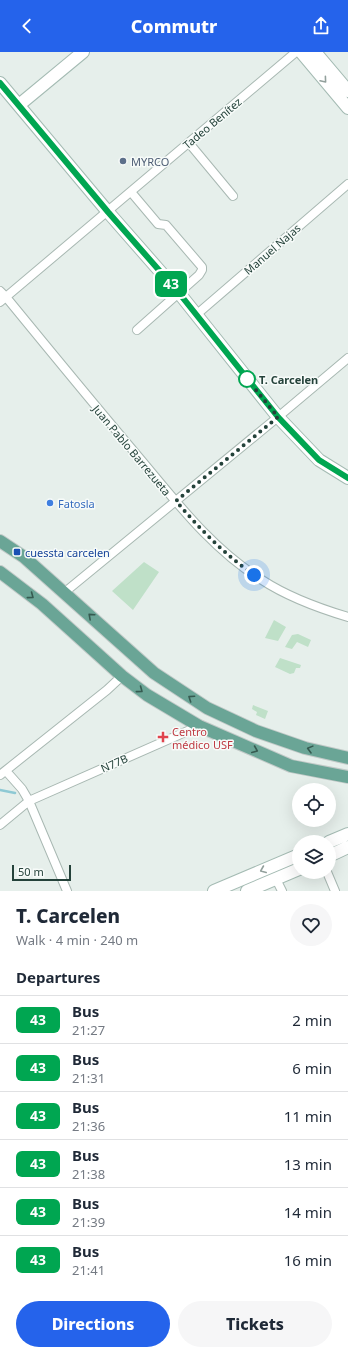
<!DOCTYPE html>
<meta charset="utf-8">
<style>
:root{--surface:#fff;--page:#f6f6f7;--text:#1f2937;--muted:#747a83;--line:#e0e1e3;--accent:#2563eb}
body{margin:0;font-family:"Noto Sans",sans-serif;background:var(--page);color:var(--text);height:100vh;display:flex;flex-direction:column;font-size:15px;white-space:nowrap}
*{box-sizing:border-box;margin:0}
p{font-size:13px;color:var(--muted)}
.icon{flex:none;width:22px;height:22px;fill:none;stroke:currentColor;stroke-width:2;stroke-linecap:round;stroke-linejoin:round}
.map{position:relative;height:839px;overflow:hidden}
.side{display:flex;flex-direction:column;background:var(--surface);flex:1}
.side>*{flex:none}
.badge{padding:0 8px;border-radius:6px;font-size:14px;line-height:26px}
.buttons{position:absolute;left:292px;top:731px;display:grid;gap:8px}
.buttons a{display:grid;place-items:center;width:44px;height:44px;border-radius:50%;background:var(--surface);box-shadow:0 4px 16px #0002;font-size:20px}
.scale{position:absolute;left:12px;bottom:10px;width:59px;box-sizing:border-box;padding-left:4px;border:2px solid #24423a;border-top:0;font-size:11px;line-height:14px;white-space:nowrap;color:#24423a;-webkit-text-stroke:3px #f7fbf9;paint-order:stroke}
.you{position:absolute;width:20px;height:20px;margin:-10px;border:3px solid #fff;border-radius:50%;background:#1a73e8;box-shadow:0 0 0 6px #1a73e833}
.map>.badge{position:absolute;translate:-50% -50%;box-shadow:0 0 0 2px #fff}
h2{padding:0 16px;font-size:15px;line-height:36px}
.round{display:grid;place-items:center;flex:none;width:42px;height:42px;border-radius:21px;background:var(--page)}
.headline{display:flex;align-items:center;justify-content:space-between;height:68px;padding:0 16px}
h1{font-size:19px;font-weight:800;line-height:30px}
.primary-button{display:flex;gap:8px;margin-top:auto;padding:8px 16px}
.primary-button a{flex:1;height:46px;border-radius:24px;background:var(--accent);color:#fff;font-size:16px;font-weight:800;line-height:46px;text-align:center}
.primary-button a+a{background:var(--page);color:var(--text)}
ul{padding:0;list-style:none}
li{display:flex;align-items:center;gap:12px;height:48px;padding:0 16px;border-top:1px solid var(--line)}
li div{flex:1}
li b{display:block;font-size:15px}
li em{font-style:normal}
li .badge{min-width:44px;font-weight:700;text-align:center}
header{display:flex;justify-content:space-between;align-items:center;height:52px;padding:0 16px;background:var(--accent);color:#fff;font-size:18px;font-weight:800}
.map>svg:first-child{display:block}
</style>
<header><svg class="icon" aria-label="back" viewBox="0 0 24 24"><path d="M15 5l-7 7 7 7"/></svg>Commutr<svg class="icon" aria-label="share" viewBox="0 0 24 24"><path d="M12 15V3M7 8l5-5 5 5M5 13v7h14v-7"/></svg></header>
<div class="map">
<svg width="348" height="839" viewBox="0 0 348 839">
<rect width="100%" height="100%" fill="#e6efeb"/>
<!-- green -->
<path fill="#bfe0c8" d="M 144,510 L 159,520 L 133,558 L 112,539 Z
M 274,568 L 286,575 L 278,589 L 265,586 Z
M 298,582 L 311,588 L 308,595 L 297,590 L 292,597 L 285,595 L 292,583 Z
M 280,606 L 301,613 L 300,616 L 296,616 L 294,621 L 290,622 L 275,615 Z
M 253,653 L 268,659 L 265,667 L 256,663 L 257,660 L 252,657 Z"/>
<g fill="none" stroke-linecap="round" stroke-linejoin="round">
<!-- stream -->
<path stroke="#8ec9d4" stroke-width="2.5" d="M 0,738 L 15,741"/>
<defs>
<path id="street" d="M 189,91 L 233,144
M 131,140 L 158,172 L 166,173 L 202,215 L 202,218 L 199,223 L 137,278
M 0,239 L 6,245 C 51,300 96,355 142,409 C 178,452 213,498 262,528 C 288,545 318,556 348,565
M 0,250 L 296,0
M 196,263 L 348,132
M 65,540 L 278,365 L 348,306
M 6,719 L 22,737 L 29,749 L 67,839
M 0,723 L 107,638 L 122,624
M 0,773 L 29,749 L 199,674
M 327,820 L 335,839
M 276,827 L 282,839"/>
<path id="secondary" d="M 301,0 L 348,56
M 315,0 L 348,39
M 0,31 L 108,160 L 179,241 L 278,365 L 319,408 L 348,426
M 19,53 L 83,0
M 329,790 L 348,782
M 329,804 L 348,795
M 214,839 L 299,803
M 247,839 L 299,817"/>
<path id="primary" d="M 0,489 L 24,505 L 154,621 L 207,656 L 256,679 L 305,696 L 348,706
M 0,520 L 42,552 L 122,624 L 147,643 L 199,674 L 291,714 L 348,725"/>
</defs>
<!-- street casing -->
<use href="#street" stroke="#a8b8b2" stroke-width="10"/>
<!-- secondary casing -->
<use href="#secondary" stroke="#a4bbb3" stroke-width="14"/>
<!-- primary casing -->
<use href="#primary" stroke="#c2cac8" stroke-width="14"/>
<!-- street -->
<use href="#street" stroke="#fff" stroke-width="8"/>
<!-- secondary -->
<use href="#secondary" stroke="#fff" stroke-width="12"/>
<!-- primary -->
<use href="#primary" stroke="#6aa596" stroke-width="12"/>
</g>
<!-- one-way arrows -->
<defs><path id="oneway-chevron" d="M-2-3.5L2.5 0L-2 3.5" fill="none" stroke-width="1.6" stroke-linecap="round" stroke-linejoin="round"/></defs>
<g stroke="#92a09c">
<use href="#oneway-chevron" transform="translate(324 28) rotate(50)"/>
<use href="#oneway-chevron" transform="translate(263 818) rotate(157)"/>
</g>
<g stroke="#365b51">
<use href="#oneway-chevron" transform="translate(31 544) rotate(37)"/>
<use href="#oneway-chevron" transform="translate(91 564) rotate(-138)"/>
<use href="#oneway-chevron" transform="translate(140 638) rotate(37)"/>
<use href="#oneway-chevron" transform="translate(191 646) rotate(-146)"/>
<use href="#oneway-chevron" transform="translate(310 697) rotate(-165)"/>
<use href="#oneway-chevron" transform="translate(255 698) rotate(23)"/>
</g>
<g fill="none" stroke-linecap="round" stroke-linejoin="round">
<defs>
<path id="line" d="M 0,31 L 108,160 L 179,241 L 278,365 L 319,408 L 348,426"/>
</defs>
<!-- line casing -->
<use href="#line" stroke="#fff" stroke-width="9"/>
<!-- line -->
<use href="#line" stroke="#00a651" stroke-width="6"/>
<!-- walk -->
<path stroke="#24423a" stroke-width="4" stroke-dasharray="0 7.2" d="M 247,327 L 278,365 L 176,449 C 199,476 224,502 254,523"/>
</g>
<!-- markers -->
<circle fill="#5c6f8a" stroke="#f7fbf9" stroke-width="1.5" cx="123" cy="109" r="4"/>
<circle fill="#fff" stroke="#00a651" stroke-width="2" cx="247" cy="327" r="8"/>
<circle fill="#3f7fe0" stroke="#f7fbf9" stroke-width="1.5" cx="50" cy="451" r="4"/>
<rect fill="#1a4fb4" stroke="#f7fbf9" stroke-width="1.5" x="13" y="496" width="8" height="8" rx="2"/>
<path fill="#e0444e" stroke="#f7fbf9" stroke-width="1.5" d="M161 679h4v4h4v4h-4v4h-4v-4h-4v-4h4z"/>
<g text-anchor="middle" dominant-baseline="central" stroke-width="3" stroke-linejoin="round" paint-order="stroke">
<!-- street labels -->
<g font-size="11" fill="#24423a" stroke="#f7fbf9">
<text transform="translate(212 71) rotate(-40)">Tadeo Benítez</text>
<text transform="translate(272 197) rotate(-41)">Manuel Najas</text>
<text transform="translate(132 398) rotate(50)">Juan Pablo Barrezueta</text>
<text transform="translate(114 711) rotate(-24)">N77B</text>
</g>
<!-- service labels -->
<g font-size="11" fill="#4e5e75" stroke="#f7fbf9" text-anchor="start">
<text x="131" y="109">MYRCO</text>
</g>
<!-- stop labels -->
<g font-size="11" font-weight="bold" fill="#24423a" stroke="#f7fbf9" text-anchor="start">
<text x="259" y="327">T. Carcelen</text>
</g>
<!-- shop labels -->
<g font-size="11" fill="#366cbe" stroke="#f7fbf9" text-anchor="start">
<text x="58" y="451">Fatosla</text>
</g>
<!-- transit labels -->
<g font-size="11" fill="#164399" stroke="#f7fbf9" text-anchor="start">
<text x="25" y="500">cuessta carcelen</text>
</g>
<!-- health labels -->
<g font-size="11" fill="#be3a42" stroke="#f7fbf9" text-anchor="start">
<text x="172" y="679">Centro<tspan x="172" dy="13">médico USF</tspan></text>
</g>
</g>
</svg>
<div class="buttons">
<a><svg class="icon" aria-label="locate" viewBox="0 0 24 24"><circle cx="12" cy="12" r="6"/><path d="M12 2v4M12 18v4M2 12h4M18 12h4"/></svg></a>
<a><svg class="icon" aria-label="layers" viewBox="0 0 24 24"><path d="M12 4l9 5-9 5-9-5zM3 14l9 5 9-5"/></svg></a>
</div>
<div class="scale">50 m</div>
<div class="you" style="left:254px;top:523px"></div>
<b class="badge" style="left:171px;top:232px;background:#00a651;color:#fff">43</b>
</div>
<section class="side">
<div class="headline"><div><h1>T. Carcelen</h1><p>Walk · 4 min · 240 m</p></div><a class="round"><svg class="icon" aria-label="heart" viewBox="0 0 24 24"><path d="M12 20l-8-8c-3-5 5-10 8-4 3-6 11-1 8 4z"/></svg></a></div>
<h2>Departures</h2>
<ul>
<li><span class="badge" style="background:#00a651;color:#fff">43</span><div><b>Bus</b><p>21:27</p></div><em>2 min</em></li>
<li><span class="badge" style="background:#00a651;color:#fff">43</span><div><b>Bus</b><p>21:31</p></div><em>6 min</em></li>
<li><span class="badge" style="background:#00a651;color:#fff">43</span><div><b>Bus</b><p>21:36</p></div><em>11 min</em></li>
<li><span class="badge" style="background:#00a651;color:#fff">43</span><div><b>Bus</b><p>21:38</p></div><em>13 min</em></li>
<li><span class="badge" style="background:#00a651;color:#fff">43</span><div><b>Bus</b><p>21:39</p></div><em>14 min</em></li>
<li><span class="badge" style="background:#00a651;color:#fff">43</span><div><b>Bus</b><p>21:41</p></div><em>16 min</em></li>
</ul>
<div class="primary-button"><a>Directions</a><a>Tickets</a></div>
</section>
